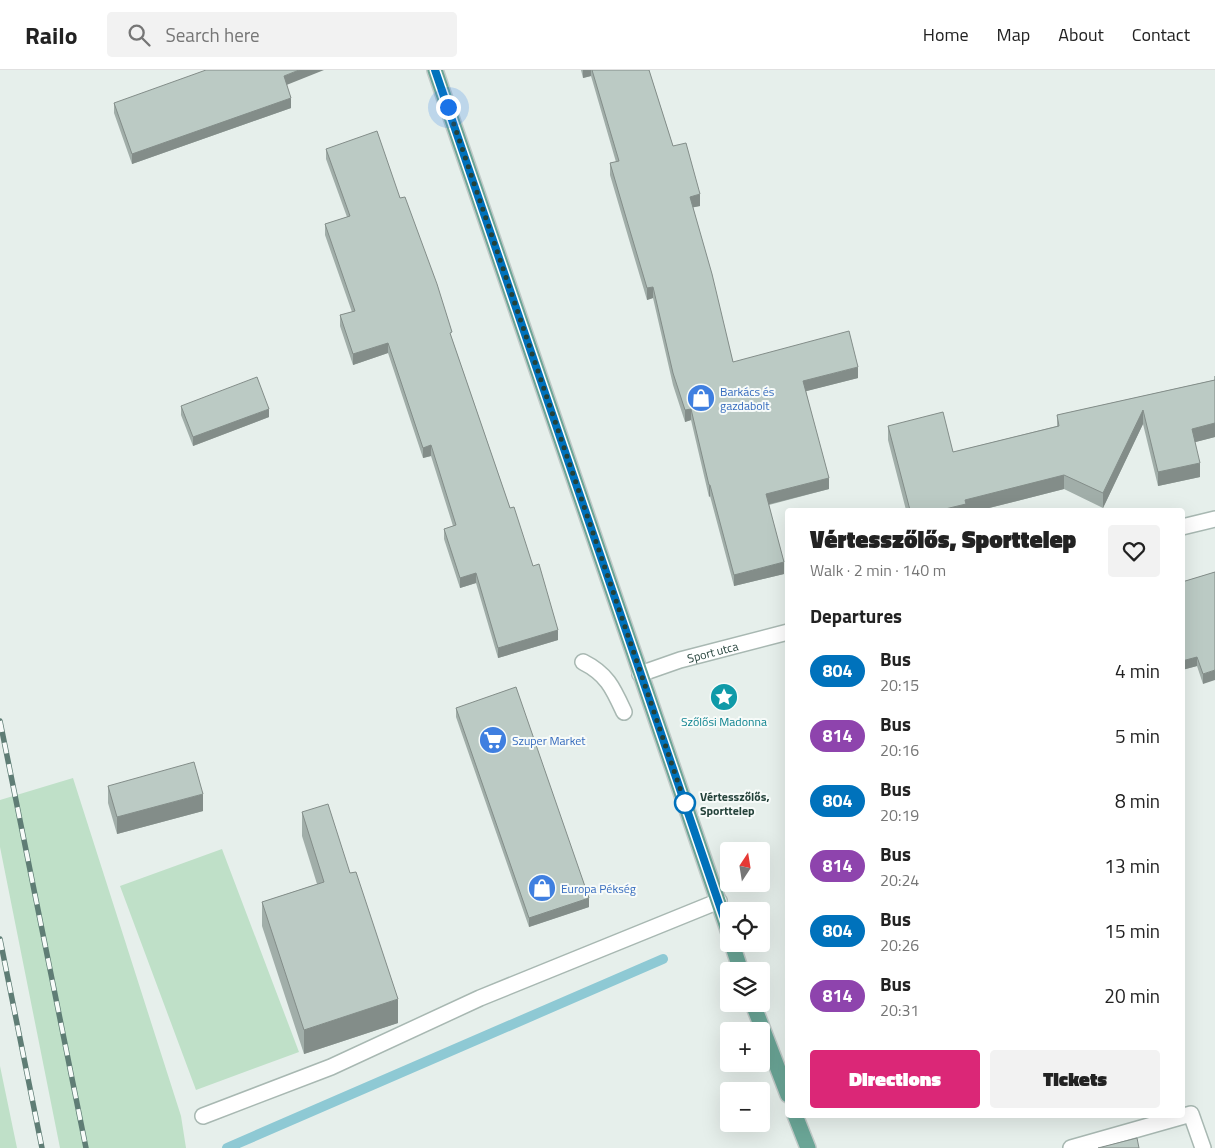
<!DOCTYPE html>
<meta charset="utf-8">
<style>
:root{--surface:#fff;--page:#f2f2f2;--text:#222;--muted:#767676;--line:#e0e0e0;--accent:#db2777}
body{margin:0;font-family:"Titillium Web",sans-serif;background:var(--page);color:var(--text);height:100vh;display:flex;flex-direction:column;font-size:19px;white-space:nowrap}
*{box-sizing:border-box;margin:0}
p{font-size:16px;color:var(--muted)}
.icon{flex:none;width:28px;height:28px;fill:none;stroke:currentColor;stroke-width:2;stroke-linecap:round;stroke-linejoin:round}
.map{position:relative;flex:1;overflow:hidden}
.panel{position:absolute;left:785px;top:438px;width:400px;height:610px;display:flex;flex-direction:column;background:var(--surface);border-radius:5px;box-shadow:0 5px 20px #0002}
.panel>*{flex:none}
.badge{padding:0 10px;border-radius:16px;font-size:18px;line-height:32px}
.needle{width:32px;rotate:12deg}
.tools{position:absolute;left:720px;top:772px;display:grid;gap:10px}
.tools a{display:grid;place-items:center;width:50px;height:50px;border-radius:5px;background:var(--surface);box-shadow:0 5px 20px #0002;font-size:25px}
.you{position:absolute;width:25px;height:25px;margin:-12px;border:4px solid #fff;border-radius:50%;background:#1a73e8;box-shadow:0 0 0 8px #1a73e833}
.map>.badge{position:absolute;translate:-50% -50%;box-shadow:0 0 0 2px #fff}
h2{padding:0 25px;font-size:19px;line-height:45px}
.round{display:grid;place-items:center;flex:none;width:52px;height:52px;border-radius:5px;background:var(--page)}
.summary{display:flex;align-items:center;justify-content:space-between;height:85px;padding:0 25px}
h1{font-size:24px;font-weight:800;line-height:38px}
.action{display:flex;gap:10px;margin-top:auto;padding:10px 25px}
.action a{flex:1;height:58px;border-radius:5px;background:var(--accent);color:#fff;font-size:20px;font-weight:800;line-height:58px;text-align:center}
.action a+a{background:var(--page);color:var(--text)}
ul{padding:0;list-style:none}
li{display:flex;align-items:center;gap:15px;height:65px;padding:0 25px}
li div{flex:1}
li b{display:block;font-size:19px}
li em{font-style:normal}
li .badge{min-width:55px;font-weight:700;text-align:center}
header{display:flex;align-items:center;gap:30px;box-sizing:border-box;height:70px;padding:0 25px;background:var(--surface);border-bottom:1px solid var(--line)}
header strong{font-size:24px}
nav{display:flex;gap:28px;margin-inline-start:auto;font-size:18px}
.search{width:350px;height:45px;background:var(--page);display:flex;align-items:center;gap:12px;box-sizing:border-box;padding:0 18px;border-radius:5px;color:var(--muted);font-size:19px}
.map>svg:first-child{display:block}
</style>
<header>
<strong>Railo</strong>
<div class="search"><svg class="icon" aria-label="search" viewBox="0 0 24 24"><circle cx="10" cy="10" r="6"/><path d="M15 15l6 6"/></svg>Search here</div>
<nav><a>Home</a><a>Map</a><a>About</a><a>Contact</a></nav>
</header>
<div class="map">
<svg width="1215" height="1078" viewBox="0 0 1215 1078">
<rect width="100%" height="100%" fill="#e6efeb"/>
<!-- green -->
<path fill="#bfe0c8" d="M 73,708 L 181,1046 L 186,1078 L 60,1078 L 0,777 L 0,730 Z
M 222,779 L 299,982 L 196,1020 L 120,816 Z
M 0,996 L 17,1078 L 0,1078 Z"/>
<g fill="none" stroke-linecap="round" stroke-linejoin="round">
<!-- stream -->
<path stroke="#8ec9d4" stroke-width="10" d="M 227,1078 L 663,889"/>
<defs>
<path id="service" d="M 583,592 C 607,604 613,618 624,642
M 203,1046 L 331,997 L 480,928 L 719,831
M 1071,1078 L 1191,1044 L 1203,1078"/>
<g id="minor">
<path d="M 1182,457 L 1215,449"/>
<path id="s1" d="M 640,604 L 680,590 L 788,562"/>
</g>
<path id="primary" d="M 435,0 L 729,863
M 732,874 L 741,901
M 753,934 L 788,1025
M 795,1045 L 808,1078"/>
</defs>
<!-- service casing -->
<use href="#service" stroke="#a8b8b2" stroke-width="18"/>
<!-- minor casing -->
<use href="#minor" stroke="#a8b8b2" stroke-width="18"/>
<!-- primary casing -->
<use href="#primary" stroke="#c2cac8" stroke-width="18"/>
<!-- service -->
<use href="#service" stroke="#fff" stroke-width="15"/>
<!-- minor -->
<use href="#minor" stroke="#fff" stroke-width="15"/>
<!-- primary -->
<use href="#primary" stroke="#6aa596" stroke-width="15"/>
<defs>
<path id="rail" d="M 0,651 L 86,1078
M 0,869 L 42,1078"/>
</defs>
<!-- rail casing -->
<use href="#rail" stroke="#5f7d75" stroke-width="5.5"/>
<!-- rail -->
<use href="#rail" stroke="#f7fbf9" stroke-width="4" stroke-dasharray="11" stroke-linecap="butt"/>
</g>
<!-- wall -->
<path fill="#a1aea9" d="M 581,0 L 649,0 L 673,76 L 700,136 L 693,137 L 733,292 L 858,308 L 806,321 L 829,419 L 769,435 L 784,504 L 734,516 L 710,426 L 709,427 L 691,350 L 685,352 L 673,315 L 653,228 L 647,230 L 625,156 L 610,105 L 610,93 L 616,92 L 591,6 L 583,8 Z
M 287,15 L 291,38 L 132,94 L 114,43 L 114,33 Z
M 326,79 L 400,128 L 452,269 L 510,438 L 533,496 L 558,570 L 498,588 L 476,513 L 460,518 L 444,469 L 444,459 L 453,456 L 431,386 L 423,388 L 388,283 L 353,295 L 340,256 L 340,245 L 352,242 L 325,165 L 325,154 L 347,147 L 326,89 Z
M 1214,306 L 1215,306 L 1215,367 L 1195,372 L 1200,407 L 1158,416 L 1143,354 L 1103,438 L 1064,419 L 981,440 L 906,440 L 888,370 L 888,356 L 953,382 L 1057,356 L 1057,345 L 1214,310 Z
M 181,336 L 269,347 L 193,376 L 181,345 Z
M 1215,502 L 1203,614 L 1197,596 L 1182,600 L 1182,512 Z
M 456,638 L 589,837 L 529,857 L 456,647 Z
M 108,716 L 203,741 L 117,764 L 108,733 Z
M 302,742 L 350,803 L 398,953 L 304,984 L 262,856 L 262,832 L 317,814 L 302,766 Z"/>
<!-- shaded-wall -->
<path fill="#838d89" d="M 299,0 L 324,0 L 284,16 L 284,6 Z
M 583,0 L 591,0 L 591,6 L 583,8 Z
M 291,28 L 291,38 L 132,94 L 132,84 Z
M 700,124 L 700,136 L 690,138 L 690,127 Z
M 653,217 L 653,228 L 647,230 L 647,218 Z
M 388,273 L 388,283 L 353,295 L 353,284 Z
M 858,297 L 858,308 L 803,322 L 803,311 Z
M 269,339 L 269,347 L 193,376 L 193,367 Z
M 691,339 L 691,350 L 685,352 L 685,340 Z
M 1143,340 L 1143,354 L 1103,438 L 1103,423 Z
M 1215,353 L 1215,367 L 1192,373 L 1192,359 Z
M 431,375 L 431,386 L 423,388 L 423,378 Z
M 1200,393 L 1200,407 L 1158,416 L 1158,402 Z
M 1064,405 L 1064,419 L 981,440 L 941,440 L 965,430 Z
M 829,408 L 829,419 L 766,435 L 766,424 Z
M 709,415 L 710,415 L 710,426 L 709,427 Z
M 784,492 L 784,504 L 734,516 L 734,505 Z
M 476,503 L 476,513 L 460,518 L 460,508 Z
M 558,560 L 558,570 L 498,588 L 498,578 Z
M 1197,587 L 1197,596 L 1182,600 L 1182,591 Z
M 1215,600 L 1215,610 L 1203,614 L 1203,604 Z
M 203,724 L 203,741 L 117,764 L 117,747 Z
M 589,828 L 589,837 L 529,857 L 529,848 Z
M 398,929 L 398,953 L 304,984 L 304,960 Z"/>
<!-- building -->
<path fill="#bbcac4" stroke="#838d89" d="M 206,0 L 299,0 L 284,6 L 291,28 L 132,84 L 114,33 Z
M 592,0 L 649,0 L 673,76 L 686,73 L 700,124 L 690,127 L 712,204 L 733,292 L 849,261 L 858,297 L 803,311 L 829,408 L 766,424 L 784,492 L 734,505 L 710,415 L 709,415 L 691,339 L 685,340 L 673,303 L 653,217 L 647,218 L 625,144 L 610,93 L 619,91 Z
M 377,61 L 400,128 L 405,127 L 437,214 L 452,262 L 450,263 L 510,438 L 514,437 L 533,496 L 539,494 L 558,560 L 498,578 L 476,503 L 460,508 L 444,459 L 456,455 L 431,375 L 423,378 L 388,273 L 353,284 L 340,245 L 355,241 L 325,154 L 350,146 L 326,79 Z
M 257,307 L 269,339 L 193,367 L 181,336 Z
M 1215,310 L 1215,353 L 1192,359 L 1200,393 L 1158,402 L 1143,340 L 1103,423 L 1064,405 L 965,430 L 966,434 L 941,440 L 910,440 L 888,356 L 943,342 L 953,382 L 1059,356 L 1057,345 Z
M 1215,502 L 1215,600 L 1203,604 L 1197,587 L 1182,591 L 1182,512 Z
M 516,617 L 589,828 L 529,848 L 456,638 Z
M 194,692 L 203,724 L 117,747 L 108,716 Z
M 328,734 L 350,803 L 356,802 L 398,929 L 304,960 L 262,832 L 324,812 L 302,742 Z
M 1137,1068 L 1139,1078 L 1098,1078 Z"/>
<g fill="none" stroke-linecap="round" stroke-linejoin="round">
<defs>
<path id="line" d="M 435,0 L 729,863"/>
</defs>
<!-- line casing -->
<use href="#line" stroke="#fff" stroke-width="11"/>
<!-- line -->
<use href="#line" stroke="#0072bc" stroke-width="8"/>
<!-- walk -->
<path stroke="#24423a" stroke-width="5" stroke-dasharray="0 9" d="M 448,37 L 685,733"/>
</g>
<!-- icons -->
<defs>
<symbol id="shop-disc" viewBox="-11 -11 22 22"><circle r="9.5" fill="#3f7fe0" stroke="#f7fbf9"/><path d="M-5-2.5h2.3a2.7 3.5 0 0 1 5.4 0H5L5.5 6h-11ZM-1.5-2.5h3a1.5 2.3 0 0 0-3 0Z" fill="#fff"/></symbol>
<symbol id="sight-disc" viewBox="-11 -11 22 22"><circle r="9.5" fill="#0f9aa8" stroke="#f7fbf9"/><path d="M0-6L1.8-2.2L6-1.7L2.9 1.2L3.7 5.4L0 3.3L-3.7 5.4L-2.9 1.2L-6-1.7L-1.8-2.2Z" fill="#fff"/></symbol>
<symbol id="supermarket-disc" viewBox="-11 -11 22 22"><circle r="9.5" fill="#3f7fe0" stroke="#f7fbf9"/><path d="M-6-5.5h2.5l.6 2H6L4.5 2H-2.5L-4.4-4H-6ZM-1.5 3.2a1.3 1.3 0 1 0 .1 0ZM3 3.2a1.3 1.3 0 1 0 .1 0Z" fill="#fff"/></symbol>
</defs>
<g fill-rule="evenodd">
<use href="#shop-disc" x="685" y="312" width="32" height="32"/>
<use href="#sight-disc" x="708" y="611" width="32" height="32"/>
<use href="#supermarket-disc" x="477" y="654" width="32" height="32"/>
<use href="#shop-disc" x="526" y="802" width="32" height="32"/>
</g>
<!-- markers -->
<circle fill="#fff" stroke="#0072bc" stroke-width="2.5" cx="685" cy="733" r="10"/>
<g text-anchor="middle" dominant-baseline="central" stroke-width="4" stroke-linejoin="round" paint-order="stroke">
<!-- shop labels -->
<g font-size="12" fill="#366cbe" stroke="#f7fbf9" text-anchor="start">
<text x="720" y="321">Barkács és<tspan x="720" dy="14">gazdabolt</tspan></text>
<text x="512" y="670">Szuper Market</text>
<text x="561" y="818">Europa Pékség</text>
</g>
<!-- street labels -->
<g font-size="12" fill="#24423a" stroke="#f7fbf9">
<text stroke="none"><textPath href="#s1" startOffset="76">Sport utca</textPath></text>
</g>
<!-- culture labels -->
<g font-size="12" fill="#0d838f" stroke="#f7fbf9">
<text x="724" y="651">Szőlősi Madonna</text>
</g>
<!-- stop labels -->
<g font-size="12" font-weight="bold" fill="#24423a" stroke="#f7fbf9" text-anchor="start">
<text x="700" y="726">Vértesszőlős,<tspan x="700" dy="14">Sporttelep</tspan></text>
</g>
</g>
</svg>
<div class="tools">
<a><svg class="needle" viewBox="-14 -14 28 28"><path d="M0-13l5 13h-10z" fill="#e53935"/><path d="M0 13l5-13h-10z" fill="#767676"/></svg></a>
<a><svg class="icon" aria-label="locate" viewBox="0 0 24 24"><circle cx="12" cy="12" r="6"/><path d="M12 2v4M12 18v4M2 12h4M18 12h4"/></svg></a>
<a><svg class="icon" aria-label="layers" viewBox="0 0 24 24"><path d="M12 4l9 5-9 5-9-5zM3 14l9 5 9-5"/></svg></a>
<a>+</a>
<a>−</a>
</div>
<div class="you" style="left:448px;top:37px"></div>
<section class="panel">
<div class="summary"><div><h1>Vértesszőlős, Sporttelep</h1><p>Walk · 2 min · 140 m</p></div><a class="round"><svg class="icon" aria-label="heart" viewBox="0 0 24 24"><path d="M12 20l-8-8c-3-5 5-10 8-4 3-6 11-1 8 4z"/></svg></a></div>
<h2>Departures</h2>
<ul>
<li><span class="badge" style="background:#0072bc;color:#fff">804</span><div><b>Bus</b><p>20:15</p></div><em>4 min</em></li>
<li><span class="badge" style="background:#8e44ad;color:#fff">814</span><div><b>Bus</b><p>20:16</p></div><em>5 min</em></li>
<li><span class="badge" style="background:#0072bc;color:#fff">804</span><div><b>Bus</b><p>20:19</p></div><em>8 min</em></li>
<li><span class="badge" style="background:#8e44ad;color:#fff">814</span><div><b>Bus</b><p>20:24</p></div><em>13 min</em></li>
<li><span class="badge" style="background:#0072bc;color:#fff">804</span><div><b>Bus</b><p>20:26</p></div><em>15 min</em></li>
<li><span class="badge" style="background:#8e44ad;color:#fff">814</span><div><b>Bus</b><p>20:31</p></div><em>20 min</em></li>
</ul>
<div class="action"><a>Directions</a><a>Tickets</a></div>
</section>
</div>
